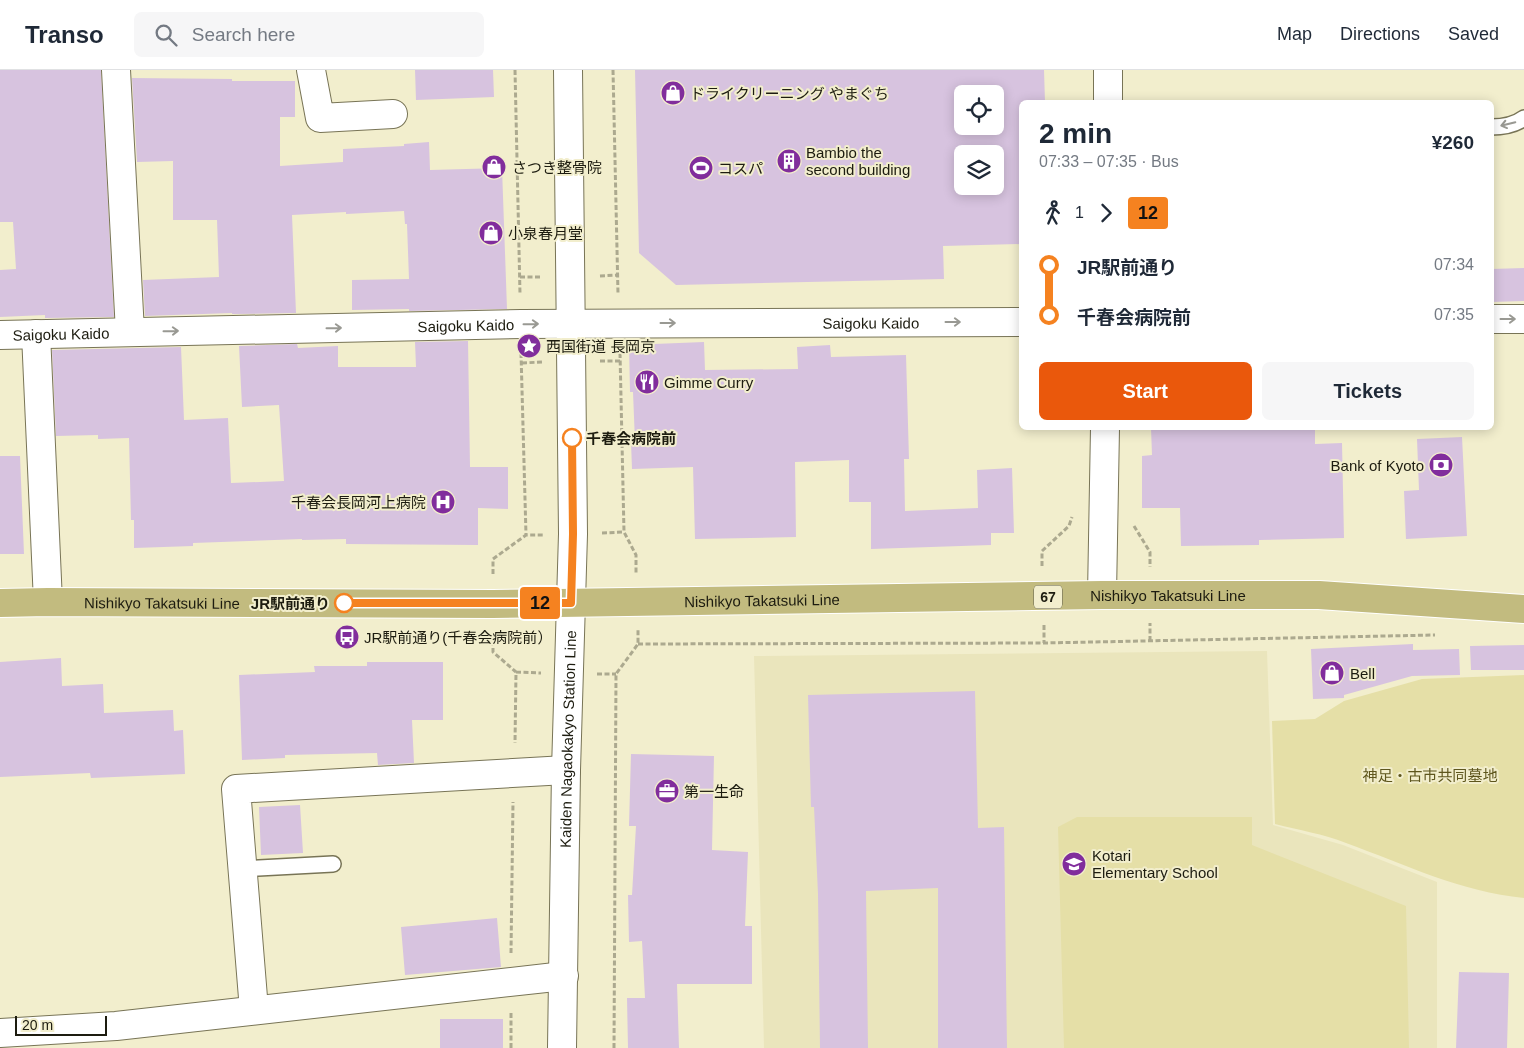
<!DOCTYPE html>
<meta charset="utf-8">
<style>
:root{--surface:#fff;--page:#f6f6f7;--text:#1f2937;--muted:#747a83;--line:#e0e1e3;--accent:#ea580c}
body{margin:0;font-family:Arial,"Noto Sans JP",sans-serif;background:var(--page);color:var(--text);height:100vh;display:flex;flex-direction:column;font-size:19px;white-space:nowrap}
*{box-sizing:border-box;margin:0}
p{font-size:16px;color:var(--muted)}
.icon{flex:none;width:28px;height:28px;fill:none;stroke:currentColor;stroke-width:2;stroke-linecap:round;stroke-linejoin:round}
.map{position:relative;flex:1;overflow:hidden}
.panel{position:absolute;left:1019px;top:30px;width:475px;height:330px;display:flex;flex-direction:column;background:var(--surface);border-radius:8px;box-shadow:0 2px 12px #0003}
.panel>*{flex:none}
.badge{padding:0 10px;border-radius:4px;font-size:18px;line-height:32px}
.buttons{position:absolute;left:954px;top:15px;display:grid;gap:10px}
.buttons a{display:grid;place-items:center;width:50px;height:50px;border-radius:8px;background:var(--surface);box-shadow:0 2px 12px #0003;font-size:25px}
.scale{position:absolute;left:15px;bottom:12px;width:92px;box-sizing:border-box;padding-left:5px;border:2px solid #1d1c10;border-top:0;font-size:14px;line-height:18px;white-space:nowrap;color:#1d1c10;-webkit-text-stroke:4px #f2eecd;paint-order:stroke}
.map>.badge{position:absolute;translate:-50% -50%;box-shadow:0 0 0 2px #fff}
.legs{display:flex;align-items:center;gap:8px;height:55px;padding:0 20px;font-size:16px}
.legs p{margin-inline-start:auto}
.head{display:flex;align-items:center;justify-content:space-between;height:85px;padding:0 20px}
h1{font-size:28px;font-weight:800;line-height:38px}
.primary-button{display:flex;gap:10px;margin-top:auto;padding:10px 20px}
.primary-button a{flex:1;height:58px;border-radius:8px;background:var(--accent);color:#fff;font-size:20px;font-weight:800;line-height:58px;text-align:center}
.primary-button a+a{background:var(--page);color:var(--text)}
ul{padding:0 20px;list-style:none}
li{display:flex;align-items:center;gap:18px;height:50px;font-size:19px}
li i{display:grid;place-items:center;width:8px;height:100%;margin:0 6px;background:currentColor}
li i::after{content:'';width:12px;height:12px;margin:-6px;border:4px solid;border-radius:50%;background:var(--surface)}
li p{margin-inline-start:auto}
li:first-child i{background:linear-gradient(#0000 50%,currentColor 0)}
li:last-child i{background:linear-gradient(currentColor 50%,#0000 0)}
header{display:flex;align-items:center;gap:30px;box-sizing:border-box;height:70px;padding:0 25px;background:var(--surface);border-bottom:1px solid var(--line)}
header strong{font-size:24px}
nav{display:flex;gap:28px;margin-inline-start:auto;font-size:18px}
.search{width:350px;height:45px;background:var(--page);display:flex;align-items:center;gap:12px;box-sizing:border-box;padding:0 18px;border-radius:8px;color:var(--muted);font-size:19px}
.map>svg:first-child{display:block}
</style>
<header>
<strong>Transo</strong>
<div class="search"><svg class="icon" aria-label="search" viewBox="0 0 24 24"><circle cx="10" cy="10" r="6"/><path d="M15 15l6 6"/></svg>Search here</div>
<nav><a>Map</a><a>Directions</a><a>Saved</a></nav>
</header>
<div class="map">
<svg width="1524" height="978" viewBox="0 0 1524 978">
<rect width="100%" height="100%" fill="#f2eecd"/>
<!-- built -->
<path fill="#eae5bc" d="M 1267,581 L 1273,755 L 1343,775 L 1437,812 L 1437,978 L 764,978 L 754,586 Z"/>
<!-- green -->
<path fill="#e5dfa7" d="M 1524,605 L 1524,828 C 1461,822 1404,794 1346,773 C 1323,764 1299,760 1275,754 L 1272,651 L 1315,649 L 1344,631 L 1422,609 Z
M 1077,747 L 1252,747 L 1252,775 L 1406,836 L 1409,978 L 1064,978 L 1058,757 Z"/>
<!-- building -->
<path fill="#d7c3df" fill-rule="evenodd" d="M 0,0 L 101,0 L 114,247 L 45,248 L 45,245 L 0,247 L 0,200 L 16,199 L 13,152 L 0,152 Z
M 415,0 L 493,0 L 494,27 L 416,30 Z
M 635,0 L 1044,0 L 1045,32 L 1021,32 L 1021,174 L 943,176 L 944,209 L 676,215 L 639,183 ZM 962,24 L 995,24 L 995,56 L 962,56 ZM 962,84 L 995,84 L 995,116 L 962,116 Z
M 132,8 L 232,9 L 232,11 L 295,11 L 295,47 L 280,47 L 280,96 L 343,92 L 343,79 L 404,76 L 404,74 L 429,72 L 430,100 L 502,98 L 507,239 L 409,241 L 409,239 L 352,240 L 352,210 L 409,209 L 407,154 L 405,154 L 404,141 L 346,144 L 346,142 L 292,145 L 296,243 L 232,244 L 232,243 L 145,246 L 143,210 L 219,207 L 217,150 L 173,150 L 173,91 L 137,92 Z
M 1524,198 L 1524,231 L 1491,232 L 1491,199 Z
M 468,271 L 470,397 L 508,397 L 508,439 L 478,438 L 478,475 L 346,474 L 346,469 L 302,470 L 302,469 L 193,473 L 193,476 L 134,478 L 134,450 L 131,450 L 129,368 L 98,369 L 98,365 L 56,366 L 52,280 L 181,277 L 184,350 L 228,348 L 231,413 L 284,411 L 279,335 L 242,337 L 239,276 L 297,274 L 298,278 L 338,276 L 338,297 L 416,297 L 415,272 Z
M 704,272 L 705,300 L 798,299 L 797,277 L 830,275 L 831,287 L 906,285 L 909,389 L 904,389 L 905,441 L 978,438 L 977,400 L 1012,398 L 1014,463 L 991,463 L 991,475 L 871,479 L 871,432 L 849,432 L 849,390 L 795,392 L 796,467 L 695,469 L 693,397 L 632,399 L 631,372 L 635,372 L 633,322 L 630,322 L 629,275 Z
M 1151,358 L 1315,358 L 1315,374 L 1342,373 L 1344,468 L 1259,470 L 1259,475 L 1181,476 L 1180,438 L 1142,438 L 1142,386 L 1152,385 Z
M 1462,367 L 1467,466 L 1406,469 L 1404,421 L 1419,420 L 1417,369 Z
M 0,386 L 20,386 L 24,484 L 0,484 Z
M 1413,574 L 1413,580 L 1459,579 L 1460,605 L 1412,606 L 1344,625 L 1344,628 L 1313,629 L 1311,579 Z
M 1524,575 L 1524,600 L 1471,600 L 1470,576 Z
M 61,588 L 62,616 L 103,614 L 104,643 L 173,640 L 174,661 L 183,660 L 185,704 L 91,708 L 90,703 L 0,707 L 0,592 Z
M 367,592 L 443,592 L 443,650 L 412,650 L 414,693 L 378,695 L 377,683 L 285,685 L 285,688 L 242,690 L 239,605 L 315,602 L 314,596 L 367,596 Z
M 975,621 L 978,758 L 1004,757 L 1007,978 L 938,978 L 938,818 L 866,821 L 868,978 L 820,978 L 818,824 L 814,737 L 811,737 L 808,625 Z
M 631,684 L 714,686 L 712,780 L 748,782 L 745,856 L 752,856 L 752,914 L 677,914 L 679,978 L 628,978 L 627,928 L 645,928 L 642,871 L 629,872 L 628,825 L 632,825 L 636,756 L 629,756 Z
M 300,735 L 303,783 L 261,785 L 259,737 Z
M 497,848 L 501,897 L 405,905 L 401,857 Z
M 1459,902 L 1509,903 L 1507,978 L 1456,978 Z
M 440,949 L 503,949 L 503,978 L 440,978 Z"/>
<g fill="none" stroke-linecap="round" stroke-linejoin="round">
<defs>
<path id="service" d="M 1491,57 C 1503,57 1515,55 1524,48
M 242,799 L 333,794"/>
<g id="minor">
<path d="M 116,0 L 130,262"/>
<path d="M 311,0 L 320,48 L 393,44"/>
<path d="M 1491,249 L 1524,249"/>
<path d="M 36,264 L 48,532"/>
<path id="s1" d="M 0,265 L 521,254 L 1021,252"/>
<path d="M 254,940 L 236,719 L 566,700"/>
<path d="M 0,963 L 116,956 L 564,906"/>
</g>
<path id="tertiary" d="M 1108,32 L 1108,0
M 1102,525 L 1105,358"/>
<g id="secondary">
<path id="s2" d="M 562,978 L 566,700 L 573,464 L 568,0"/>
</g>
<g id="primary">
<path id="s3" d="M 0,533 L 48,532 L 493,534 L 1102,525 L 1319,525 L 1524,539"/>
</g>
</defs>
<!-- service casing -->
<use href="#service" stroke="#787456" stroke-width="18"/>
<!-- minor casing -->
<use href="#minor" stroke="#787456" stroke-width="30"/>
<!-- tertiary casing -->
<use href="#tertiary" stroke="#787456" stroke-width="30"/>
<!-- secondary casing -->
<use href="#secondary" stroke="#787456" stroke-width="30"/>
<!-- primary casing -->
<use href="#primary" stroke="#fff" stroke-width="30"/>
<!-- path -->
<path stroke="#aca98f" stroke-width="3" stroke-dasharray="5 2.5" stroke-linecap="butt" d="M 515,0 L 520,224
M 613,0 L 618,224
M 600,206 L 618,205
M 520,207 L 542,207
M 521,283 L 526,465
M 620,283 L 624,462 L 636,485 L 636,504
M 600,291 L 620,291
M 522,293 L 542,292
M 1134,456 L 1150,482 L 1150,497
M 602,463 L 624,462
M 1042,496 L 1042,481 L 1069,456 L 1072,447
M 493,504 L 493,489 L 526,465 L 544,465
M 1044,555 L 1044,573
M 493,563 L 493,582 L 516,602 L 515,673
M 1150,571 L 1150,553
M 638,574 L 1044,573 L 1435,565
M 516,602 L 541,603
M 597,604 L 616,604
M 511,883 L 513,732
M 511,978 L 511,942
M 614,978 L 616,604 L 638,574 L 638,560"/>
<!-- service -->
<use href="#service" stroke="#fff" stroke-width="15"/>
<!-- minor -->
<use href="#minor" stroke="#fff" stroke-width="28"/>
<!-- tertiary -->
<use href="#tertiary" stroke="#fff" stroke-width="28"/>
<!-- secondary -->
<use href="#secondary" stroke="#fff" stroke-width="28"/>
<!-- primary -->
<use href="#primary" stroke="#c2bb7f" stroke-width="28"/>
</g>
<!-- one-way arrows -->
<defs><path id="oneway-shaft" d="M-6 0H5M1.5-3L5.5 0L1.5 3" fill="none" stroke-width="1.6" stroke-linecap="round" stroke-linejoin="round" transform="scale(1.25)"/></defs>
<g stroke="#999993">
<use href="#oneway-shaft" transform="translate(1508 54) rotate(167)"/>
<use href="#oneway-shaft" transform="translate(1508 249)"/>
<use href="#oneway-shaft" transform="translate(953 252)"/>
<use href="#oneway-shaft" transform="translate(668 253)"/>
<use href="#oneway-shaft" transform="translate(531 254) rotate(-1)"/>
<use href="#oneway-shaft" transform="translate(334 258) rotate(-1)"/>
<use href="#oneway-shaft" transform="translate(171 261) rotate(-1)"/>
</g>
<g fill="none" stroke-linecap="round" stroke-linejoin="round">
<defs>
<path id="line-1" d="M 344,533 L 571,533 L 573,464 L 572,368"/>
</defs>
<!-- line-1 casing -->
<use href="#line-1" stroke="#fff" stroke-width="11"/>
<!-- line-1 -->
<use href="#line-1" stroke="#f58220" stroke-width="8"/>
</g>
<!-- icons -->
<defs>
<symbol id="shop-disc" viewBox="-11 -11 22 22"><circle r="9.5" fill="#812d9c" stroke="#f2eecd"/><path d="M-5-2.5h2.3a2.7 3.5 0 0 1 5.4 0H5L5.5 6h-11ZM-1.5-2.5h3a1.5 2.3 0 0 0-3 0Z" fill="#fff"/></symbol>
<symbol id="building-disc" viewBox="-11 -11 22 22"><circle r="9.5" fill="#812d9c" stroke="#f2eecd"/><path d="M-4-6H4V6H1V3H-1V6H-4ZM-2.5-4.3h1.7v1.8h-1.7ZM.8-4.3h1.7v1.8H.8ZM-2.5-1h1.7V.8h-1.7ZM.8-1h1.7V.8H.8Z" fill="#fff"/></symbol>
<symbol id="stadium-disc" viewBox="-11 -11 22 22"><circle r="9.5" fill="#812d9c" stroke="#f2eecd"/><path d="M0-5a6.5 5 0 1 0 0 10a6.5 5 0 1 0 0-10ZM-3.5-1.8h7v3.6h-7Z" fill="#fff"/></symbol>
<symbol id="sight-disc" viewBox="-11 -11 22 22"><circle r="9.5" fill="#812d9c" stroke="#f2eecd"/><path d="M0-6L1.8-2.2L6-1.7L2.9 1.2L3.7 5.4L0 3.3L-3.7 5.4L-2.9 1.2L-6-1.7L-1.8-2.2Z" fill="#fff"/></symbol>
<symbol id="restaurant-disc" viewBox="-11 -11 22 22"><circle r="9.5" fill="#812d9c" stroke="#f2eecd"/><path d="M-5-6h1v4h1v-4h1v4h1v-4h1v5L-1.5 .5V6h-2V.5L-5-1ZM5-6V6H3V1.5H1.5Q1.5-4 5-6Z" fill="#fff"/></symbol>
<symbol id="bank-disc" viewBox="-11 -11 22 22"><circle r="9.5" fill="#812d9c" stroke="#f2eecd"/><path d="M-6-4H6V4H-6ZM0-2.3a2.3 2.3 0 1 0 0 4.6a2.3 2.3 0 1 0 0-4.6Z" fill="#fff"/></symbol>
<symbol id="hospital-disc" viewBox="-11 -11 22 22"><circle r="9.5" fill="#812d9c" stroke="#f2eecd"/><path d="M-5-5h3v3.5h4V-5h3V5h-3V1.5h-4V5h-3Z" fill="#fff"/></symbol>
<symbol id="bus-disc" viewBox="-11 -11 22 22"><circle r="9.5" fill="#812d9c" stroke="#f2eecd"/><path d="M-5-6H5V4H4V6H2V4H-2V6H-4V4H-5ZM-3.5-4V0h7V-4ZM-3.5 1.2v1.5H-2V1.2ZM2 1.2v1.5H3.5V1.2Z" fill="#fff"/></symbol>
<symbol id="office-disc" viewBox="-11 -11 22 22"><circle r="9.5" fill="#812d9c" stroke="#f2eecd"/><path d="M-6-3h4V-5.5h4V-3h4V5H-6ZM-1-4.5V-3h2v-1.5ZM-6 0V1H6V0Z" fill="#fff"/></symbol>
<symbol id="school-disc" viewBox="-11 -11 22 22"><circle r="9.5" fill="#812d9c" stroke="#f2eecd"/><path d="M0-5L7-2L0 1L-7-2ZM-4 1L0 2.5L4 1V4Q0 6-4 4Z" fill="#fff"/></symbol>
</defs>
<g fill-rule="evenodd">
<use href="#shop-disc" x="659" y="9" width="28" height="28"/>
<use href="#building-disc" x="775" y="77" width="28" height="28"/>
<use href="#shop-disc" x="480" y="83" width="28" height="28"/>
<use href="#stadium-disc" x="687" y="84" width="28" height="28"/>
<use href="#shop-disc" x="477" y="149" width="28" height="28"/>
<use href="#sight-disc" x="515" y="262" width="28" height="28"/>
<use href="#restaurant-disc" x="633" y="298" width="28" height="28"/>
<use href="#bank-disc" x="1427" y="381" width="28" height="28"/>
<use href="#hospital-disc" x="429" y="418" width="28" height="28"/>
<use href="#bus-disc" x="333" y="553" width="28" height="28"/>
<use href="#shop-disc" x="1318" y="589" width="28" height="28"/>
<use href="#office-disc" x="653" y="707" width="28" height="28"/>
<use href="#school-disc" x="1060" y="780" width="28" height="28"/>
</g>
<!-- markers -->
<g fill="#fff" stroke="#f58220" stroke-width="2.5">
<circle cx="572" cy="368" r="9"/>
<circle cx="344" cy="533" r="9"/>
</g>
<g text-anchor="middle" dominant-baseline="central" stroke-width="4" stroke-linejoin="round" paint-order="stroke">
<!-- shield labels -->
<rect fill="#f2eecd" stroke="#5d5b49" stroke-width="1" x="1034" y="515.5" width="28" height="23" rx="4"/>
<g font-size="14" font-weight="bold" fill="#1d1c10">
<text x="1048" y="527">67</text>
</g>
<!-- poi labels -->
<g font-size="15" fill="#1d1c10" stroke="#f2eecd" text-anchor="start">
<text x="690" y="23">ドライクリーニング やまぐち</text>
<text x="806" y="82">Bambio the<tspan x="806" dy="17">second building</tspan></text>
<text x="512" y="97">さつき整骨院</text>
<text x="718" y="98">コスパ</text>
<text x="508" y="163">小泉春月堂</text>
<text x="546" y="276">西国街道 長岡京</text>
<text x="664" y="312">Gimme Curry</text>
<text x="1424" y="395" text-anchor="end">Bank of Kyoto</text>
<text x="426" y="432" text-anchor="end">千春会長岡河上病院</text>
<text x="364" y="567">JR駅前通り(千春会病院前）</text>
<text x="1350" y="603">Bell</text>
<text x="684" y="721">第一生命</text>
<text x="1092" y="785">Kotari<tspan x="1092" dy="17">Elementary School</tspan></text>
</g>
<!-- street labels -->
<g font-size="15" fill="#1d1c10" stroke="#f2eecd">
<text stroke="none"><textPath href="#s1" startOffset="871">Saigoku Kaido</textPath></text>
<text stroke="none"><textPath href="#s1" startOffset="466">Saigoku Kaido</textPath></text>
<text stroke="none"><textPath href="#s1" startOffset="61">Saigoku Kaido</textPath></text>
<text stroke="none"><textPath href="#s3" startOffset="1168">Nishikyo Takatsuki Line</textPath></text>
<text stroke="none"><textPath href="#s3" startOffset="762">Nishikyo Takatsuki Line</textPath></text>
<text stroke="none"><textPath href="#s3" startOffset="162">Nishikyo Takatsuki Line</textPath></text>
<text stroke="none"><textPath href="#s2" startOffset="309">Kaiden Nagaokakyo Station Line</textPath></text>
</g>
<!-- stop labels -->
<g font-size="15" font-weight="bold" fill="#1d1c10" stroke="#f2eecd" text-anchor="start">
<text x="586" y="368">千春会病院前</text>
<text x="330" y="533" text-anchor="end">JR駅前通り</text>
</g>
<!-- park labels -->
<g font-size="15" fill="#5e561d" stroke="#f2eecd">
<text x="1430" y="705">神足・古市共同墓地</text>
</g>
</g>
</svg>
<div class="buttons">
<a><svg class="icon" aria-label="locate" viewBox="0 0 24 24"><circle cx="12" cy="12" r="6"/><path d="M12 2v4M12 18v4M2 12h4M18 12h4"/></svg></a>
<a><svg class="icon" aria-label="layers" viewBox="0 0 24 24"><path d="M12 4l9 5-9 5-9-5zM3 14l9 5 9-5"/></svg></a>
</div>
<div class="scale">20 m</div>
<b class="badge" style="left:540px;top:533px;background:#f58220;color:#111">12</b>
<section class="panel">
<div class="head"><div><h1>2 min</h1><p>07:33 – 07:35 · Bus</p></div><b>¥260</b></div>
<div class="legs"><svg class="icon" aria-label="walk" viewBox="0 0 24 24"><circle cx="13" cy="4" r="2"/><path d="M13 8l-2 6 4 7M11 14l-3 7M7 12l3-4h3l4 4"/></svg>1<svg class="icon" aria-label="forward" viewBox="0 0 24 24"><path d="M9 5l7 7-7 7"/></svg><b class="badge" style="background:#f58220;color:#111">12</b></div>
<ul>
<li><i style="color:#f58220"></i><b>JR駅前通り</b><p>07:34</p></li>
<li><i style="color:#f58220"></i><b>千春会病院前</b><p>07:35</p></li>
</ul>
<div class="primary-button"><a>Start</a><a>Tickets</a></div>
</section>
</div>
